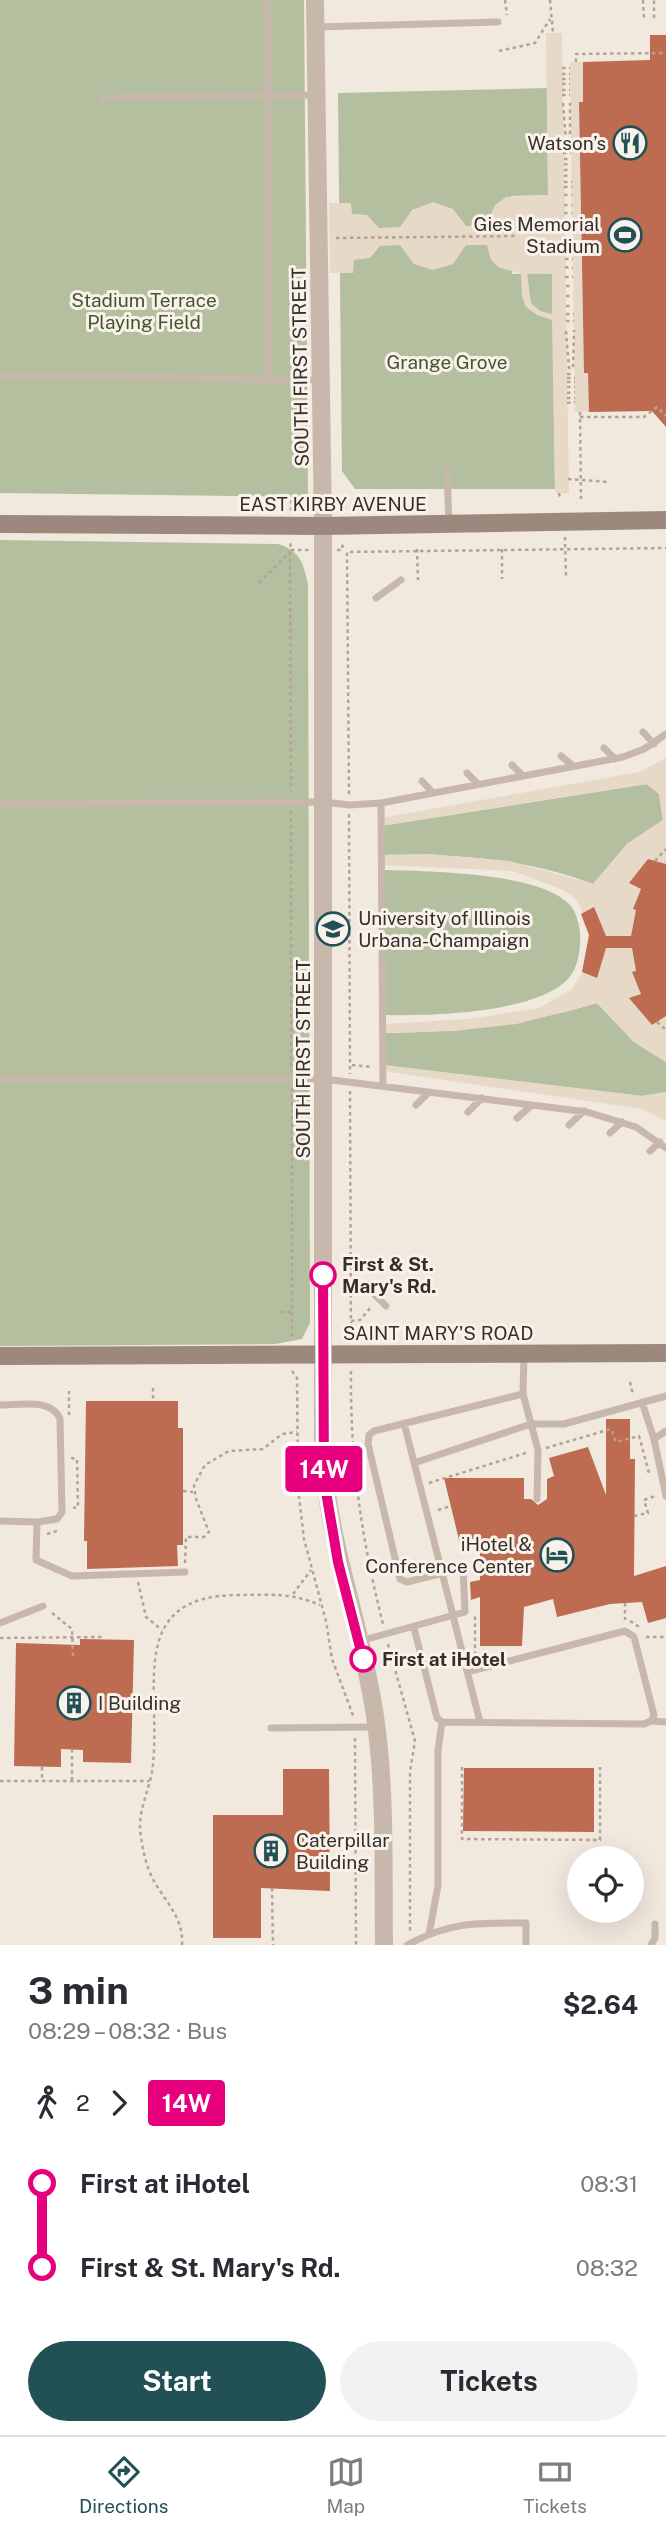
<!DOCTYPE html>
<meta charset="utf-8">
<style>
:root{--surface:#fff;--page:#f2f2f3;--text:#2b2b33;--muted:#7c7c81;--line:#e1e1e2;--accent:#225155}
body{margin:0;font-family:"Public Sans",sans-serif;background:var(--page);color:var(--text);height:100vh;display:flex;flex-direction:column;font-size:26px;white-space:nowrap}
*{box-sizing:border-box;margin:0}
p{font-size:23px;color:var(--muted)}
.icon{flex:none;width:38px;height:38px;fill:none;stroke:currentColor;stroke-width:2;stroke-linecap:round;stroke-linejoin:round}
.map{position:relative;height:1945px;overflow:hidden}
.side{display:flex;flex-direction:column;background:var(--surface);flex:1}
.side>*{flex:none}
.badge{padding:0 14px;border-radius:5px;font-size:24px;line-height:46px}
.buttons{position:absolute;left:567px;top:1846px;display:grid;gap:14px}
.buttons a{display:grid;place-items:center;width:77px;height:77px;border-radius:50%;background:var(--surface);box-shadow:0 7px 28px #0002;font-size:35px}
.map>.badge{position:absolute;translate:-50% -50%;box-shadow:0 0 0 4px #fff}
.legs{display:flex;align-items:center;gap:10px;height:77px;padding:0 28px;font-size:23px}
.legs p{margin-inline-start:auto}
.summary{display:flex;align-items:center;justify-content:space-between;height:119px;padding:0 28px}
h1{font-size:38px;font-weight:700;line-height:52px}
.cta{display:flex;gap:14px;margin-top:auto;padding:14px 28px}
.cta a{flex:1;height:80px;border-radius:42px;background:var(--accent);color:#fff;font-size:28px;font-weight:700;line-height:80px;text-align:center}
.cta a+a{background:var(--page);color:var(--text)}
ul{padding:0 28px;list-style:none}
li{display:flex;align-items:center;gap:24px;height:84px;font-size:26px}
li i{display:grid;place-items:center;width:10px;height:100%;margin:0 9px;background:currentColor}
li i::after{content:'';width:18px;height:18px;margin:-9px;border:5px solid;border-radius:50%;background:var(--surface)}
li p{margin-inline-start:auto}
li:first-child i{background:linear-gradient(#0000 50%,currentColor 0)}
li:last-child i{background:linear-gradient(currentColor 50%,#0000 0)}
.menu{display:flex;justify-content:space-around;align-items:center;height:98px;border-top:2px solid var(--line);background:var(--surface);font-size:19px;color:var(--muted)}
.menu a{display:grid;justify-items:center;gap:4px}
.menu .on{color:var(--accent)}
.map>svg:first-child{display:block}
</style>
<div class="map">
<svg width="666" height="1945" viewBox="0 0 666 1945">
<rect width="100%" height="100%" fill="#f1e8de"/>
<!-- green -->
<path fill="#b4bf9f" d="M 0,0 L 304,0 L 308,497 L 0,493 Z
M 547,88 L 548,195 L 511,196 L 512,274 L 552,273 L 555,489 L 355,489 L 342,471 L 338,93 Z
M 0,540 L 278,544 C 300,551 303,562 308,584 L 310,1323 L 302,1339 L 275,1344 L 0,1346 Z
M 647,784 L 659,794 L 663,820 L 627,844 L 593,884 C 525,858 454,854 381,855 L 381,826 Z
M 382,870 C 425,871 538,872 569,904 C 578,913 581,931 580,944 C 579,956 577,969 568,979 C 534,1014 430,1016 383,1015 Z
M 597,1003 L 634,1042 L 666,1062 L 666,1092 L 642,1096 L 383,1065 L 383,1033 C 457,1032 526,1025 597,1003 Z"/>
<!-- plaza -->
<path fill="#e7d9c7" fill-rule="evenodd" d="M 546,33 L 562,33 L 569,493 L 555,493 L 552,320 L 537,315 L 526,307 L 522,296 L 521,273 L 500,268 L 491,260 L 487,245 L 466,245 L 453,264 L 433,270 L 414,264 L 400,245 L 380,246 L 370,258 L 354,260 L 353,273 L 330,273 L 329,203 L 351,203 L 352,214 L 367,215 L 379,228 L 400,227 L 412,210 L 433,202 L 453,209 L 466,226 L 486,226 L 495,205 L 506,197 L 548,195 ZM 527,273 L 552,274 L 552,314 L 540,311 L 531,303 Z
M 570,62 L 583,62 L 583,102 L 579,102 L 584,373 L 588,373 L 589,412 L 575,412 Z
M 666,758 L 666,909 L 636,910 L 631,936 L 635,967 L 666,970 L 666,1062 L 634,1042 L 597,1003 L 517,1024 L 454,1031 L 383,1033 L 383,1024 L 468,1019 L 539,1008 L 572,989 L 588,964 L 591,944 L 585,917 L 576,899 L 563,890 L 513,871 L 382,865 L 381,855 L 429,854 L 510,861 L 593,884 L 627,844 L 663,820 L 659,794 L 646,784 L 381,826 L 381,818 L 639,772 Z
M 383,1065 L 642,1096 L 666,1092 L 666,1121 L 642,1109 L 383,1071 Z"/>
<!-- building -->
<path fill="#bd6b51" d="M 650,35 L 666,35 L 666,427 L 652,411 L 589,412 L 588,373 L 584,373 L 579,102 L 583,102 L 583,62 L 650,60 Z
M 648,859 L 666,864 L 666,1016 L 652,1025 L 629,998 L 641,994 L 632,972 L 636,971 L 632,948 L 606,948 L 597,978 L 582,972 L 589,935 L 581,914 L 594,907 L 606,936 L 631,936 L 636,910 L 633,909 L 641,889 L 629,883 Z
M 86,1401 L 178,1401 L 178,1428 L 183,1428 L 183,1545 L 177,1545 L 178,1566 L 87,1569 L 87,1541 L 84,1541 Z
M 606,1419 L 630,1419 L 630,1459 L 635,1459 L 634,1576 L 666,1566 L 666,1618 L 648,1623 L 642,1602 L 610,1604 L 557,1617 L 553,1599 L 524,1607 L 522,1646 L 480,1646 L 480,1597 L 471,1600 L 470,1582 L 480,1580 L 480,1536 L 460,1544 L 444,1478 L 524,1478 L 524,1499 L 531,1499 L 538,1505 L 547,1499 L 547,1479 L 554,1476 L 549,1458 L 588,1447 L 606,1495 Z
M 80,1639 L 134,1640 L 131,1763 L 83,1762 L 83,1750 L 61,1749 L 61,1767 L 14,1766 L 16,1643 L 80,1645 Z
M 464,1768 L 594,1768 L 594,1832 L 463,1831 Z
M 283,1769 L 329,1769 L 330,1891 L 261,1888 L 261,1938 L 213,1938 L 213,1815 L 283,1815 Z"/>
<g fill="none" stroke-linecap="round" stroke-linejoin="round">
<!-- path -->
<path stroke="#b4a295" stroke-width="2.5" stroke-dasharray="3.5 3.5" stroke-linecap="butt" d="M 505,0 L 507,15
M 550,0 L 553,33
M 643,0 L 644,19
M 654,18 L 654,0
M 499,51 L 535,43 L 550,19
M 576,62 L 576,54 L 666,53
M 562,68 L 570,68
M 562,74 L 570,74
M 562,79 L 570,79
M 562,84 L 570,84
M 562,90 L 570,90
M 562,95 L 570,95
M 563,103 L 566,141 L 570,141 L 570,103
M 563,146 L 571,146
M 563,153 L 571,153
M 564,159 L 571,159
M 564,164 L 571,165
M 564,170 L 571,170
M 564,176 L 571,175
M 564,182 L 572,182
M 564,187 L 572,187
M 564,195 L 572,195
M 564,205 L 572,205
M 564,213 L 572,213
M 564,223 L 572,222
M 565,231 L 572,231
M 336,238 L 518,236
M 565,240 L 573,240
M 565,250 L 573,250
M 565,259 L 573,259
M 565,267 L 573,268
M 565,277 L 573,277
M 566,286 L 573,286
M 566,296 L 573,296
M 566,306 L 573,306
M 566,314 L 574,314
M 566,321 L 574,321
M 566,331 L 569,368 L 573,368 L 574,330
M 567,374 L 574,374
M 567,378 L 575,378
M 567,382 L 575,382
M 567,387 L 575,387
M 567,393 L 575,392
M 567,398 L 575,398
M 567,403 L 575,402
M 580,412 L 581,499
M 580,417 L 644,417 L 657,407 L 666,416
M 568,479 L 608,482
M 559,493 L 560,499
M 296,495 L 306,500
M 291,500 L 291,512
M 337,500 L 345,500 L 344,510
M 565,537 L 566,578
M 417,549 L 418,580
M 502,549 L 502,579
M 291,550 L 309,550
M 337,550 L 342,550 L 343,541
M 290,552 L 291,791
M 259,583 L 290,552 L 291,540
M 349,794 L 347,552 L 666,548
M 291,811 L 291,1071
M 349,814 L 350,1074
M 655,861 L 666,849
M 657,1022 L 666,1030
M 352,1065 L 373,1067
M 292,1088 L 292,1340
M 350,1091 L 351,1340
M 280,1312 L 293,1312
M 351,1321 L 360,1320 L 372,1306
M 292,1371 L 297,1378 L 298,1488 L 304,1539 L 326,1621 L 332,1659 L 354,1718
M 351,1371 C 350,1460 361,1537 383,1624
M 630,1382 L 633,1395
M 153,1388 L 153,1401
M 69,1415 L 69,1391
M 546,1448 L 611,1429 L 616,1442 L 639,1436 L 649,1473
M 71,1458 L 77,1459 L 78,1507 L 73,1508
M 429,1483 L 529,1452
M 183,1491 L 193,1492
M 438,1510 L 451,1506
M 634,1516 L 648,1513 L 644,1500 L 655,1496
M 47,1534 L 60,1530
M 185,1563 L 186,1537 L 204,1537 L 209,1532 L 196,1499 L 194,1485 L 205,1465 L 229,1451 L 263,1449 L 282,1434 L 297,1432
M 138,1582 L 146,1617 L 162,1630
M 293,1594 L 311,1570
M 625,1603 L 625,1620
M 52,1613 L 72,1629 L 73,1656
M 630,1621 L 641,1628
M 646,1637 L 666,1637
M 0,1638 L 102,1637 L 102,1639
M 388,1644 L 415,1741 L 410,1772 L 410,1934
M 475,1655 L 475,1616
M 355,1738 L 356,1945
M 72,1749 L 72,1781
M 42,1767 L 42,1781
M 462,1767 L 462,1839 L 600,1840 L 600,1767
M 0,1781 L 149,1781
M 272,1888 L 273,1945
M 182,1945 C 184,1920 167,1903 155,1883 C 147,1869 143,1852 141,1837 C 136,1810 151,1790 153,1764 C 161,1688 126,1596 237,1595 C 271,1595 289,1592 320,1605"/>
<!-- service -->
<path stroke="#c8b8ab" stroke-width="7" d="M 267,0 L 269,380
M 316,27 L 498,22
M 103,98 L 315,95
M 0,375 L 320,380
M 447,472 L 449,524
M 376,598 L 401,580
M 643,732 L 654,744
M 604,748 L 615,759
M 561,756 L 573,766
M 512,765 L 523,776
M 467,773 L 478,784
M 422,781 L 433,793
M 0,803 L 324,802 L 349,805 L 381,803 L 623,757 L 644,749 L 666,734
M 381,803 L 383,1086
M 0,1079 L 324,1079 L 587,1112 L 636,1127 L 666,1148
M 416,1105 L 429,1092
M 468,1112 L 482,1098
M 517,1118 L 532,1105
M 569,1125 L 584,1111
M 610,1133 L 622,1122
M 650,1151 L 660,1142
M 374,1294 L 386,1306
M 524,1354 L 523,1394 L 538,1450 L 537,1499
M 642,1402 L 654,1439
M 0,1405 C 19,1405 52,1398 60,1419 L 62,1512 L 57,1519 L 37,1522 L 36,1560 L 72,1576 L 185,1572
M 404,1423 L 480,1722
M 666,1431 L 654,1439 L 666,1496
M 414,1463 L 531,1424 L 564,1424 L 666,1396
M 0,1521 L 37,1522
M 0,1623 L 43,1606
M 414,1628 L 437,1718 L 442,1722 L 644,1724 L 651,1721 L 654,1715 L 634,1637 L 625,1631 L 467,1672
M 360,1641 L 465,1612 L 463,1568 L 407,1582 L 400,1579 L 368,1444 L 369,1435 L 374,1431 L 523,1394
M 651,1721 L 666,1722
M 271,1728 L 375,1727
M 429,1934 L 438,1886 L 438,1750 L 442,1722
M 407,1945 C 451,1921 478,1923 526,1923 L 526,1945
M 651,1945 L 655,1938 L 655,1924"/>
<!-- tertiary -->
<path stroke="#c8b8ab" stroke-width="18" d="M 315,0 L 323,526 L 323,1454 C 328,1544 362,1627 375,1716 C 386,1792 383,1869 384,1945"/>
<!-- secondary -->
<path stroke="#9c887c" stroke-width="18" d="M 0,524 L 323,526 L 666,520
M 0,1356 L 666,1353"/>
</g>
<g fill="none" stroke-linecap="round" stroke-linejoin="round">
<defs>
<path id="line-1" d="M 323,1275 L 324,1480 L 338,1562 L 363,1659"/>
</defs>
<!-- line-1 casing -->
<use href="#line-1" stroke="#fff" stroke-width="16"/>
<!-- line-1 -->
<use href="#line-1" stroke="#e6007e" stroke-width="10"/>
</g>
<!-- icons -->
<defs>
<symbol id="restaurant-ring" viewBox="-11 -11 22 22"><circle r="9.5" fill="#f9f2eb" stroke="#225155" stroke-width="1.5"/><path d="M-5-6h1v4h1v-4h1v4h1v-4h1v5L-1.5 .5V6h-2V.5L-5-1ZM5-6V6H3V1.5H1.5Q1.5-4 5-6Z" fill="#225155"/></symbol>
<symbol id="stadium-ring" viewBox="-11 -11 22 22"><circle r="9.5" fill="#f9f2eb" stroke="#225155" stroke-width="1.5"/><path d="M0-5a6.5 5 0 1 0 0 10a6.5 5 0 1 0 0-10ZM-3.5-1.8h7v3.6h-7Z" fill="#225155"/></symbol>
<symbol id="university-ring" viewBox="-11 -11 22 22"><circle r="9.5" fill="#f9f2eb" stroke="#225155" stroke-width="1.5"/><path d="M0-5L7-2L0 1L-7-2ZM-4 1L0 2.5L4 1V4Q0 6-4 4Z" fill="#225155"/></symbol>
<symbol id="hotel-ring" viewBox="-11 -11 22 22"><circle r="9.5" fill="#f9f2eb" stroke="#225155" stroke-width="1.5"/><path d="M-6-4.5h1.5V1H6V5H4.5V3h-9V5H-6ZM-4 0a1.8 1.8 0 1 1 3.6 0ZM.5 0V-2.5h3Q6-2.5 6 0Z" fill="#225155"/></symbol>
<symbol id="building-ring" viewBox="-11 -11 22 22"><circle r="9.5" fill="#f9f2eb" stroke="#225155" stroke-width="1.5"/><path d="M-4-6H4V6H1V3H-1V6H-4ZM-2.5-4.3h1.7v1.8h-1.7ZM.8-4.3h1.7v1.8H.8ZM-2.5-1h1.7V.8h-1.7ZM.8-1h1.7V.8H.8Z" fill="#225155"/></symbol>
</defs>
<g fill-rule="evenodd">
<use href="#restaurant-ring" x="611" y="124" width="38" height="38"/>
<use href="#stadium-ring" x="606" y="216" width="38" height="38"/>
<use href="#university-ring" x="314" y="910" width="38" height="38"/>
<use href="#hotel-ring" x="538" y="1536" width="38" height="38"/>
<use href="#building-ring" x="55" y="1684" width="38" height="38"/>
<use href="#building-ring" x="252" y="1832" width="38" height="38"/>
</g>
<!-- markers -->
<g fill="#fff" stroke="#e6007e" stroke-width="3.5">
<circle cx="323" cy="1275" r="12"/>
<circle cx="363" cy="1659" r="12"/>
</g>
<g text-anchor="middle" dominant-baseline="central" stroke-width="6" stroke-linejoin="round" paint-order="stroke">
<!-- poi labels -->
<g font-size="19" fill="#362e2a" stroke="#f9f2eb" text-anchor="end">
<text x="606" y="143">Watson’s</text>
<text x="600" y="224">Gies Memorial<tspan x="600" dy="22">Stadium</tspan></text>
<text x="358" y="918" text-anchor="start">University of Illinois<tspan x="358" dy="22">Urbana-Champaign</tspan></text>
<text x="532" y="1544">iHotel &amp;<tspan x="532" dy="22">Conference Center</tspan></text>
<text x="98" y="1703" text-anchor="start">I Building</text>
<text x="296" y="1840" text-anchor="start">Caterpillar<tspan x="296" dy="22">Building</tspan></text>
</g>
<!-- park labels -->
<g font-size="19" fill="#46532f" stroke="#f9f2eb">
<text x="144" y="300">Stadium Terrace<tspan x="144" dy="22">Playing Field</tspan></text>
<text x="447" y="362">Grange Grove</text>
</g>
<!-- street labels -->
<g font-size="19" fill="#362e2a" stroke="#f9f2eb">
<text transform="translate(300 367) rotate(-91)">SOUTH FIRST STREET</text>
<text x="333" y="504">EAST KIRBY AVENUE</text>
<text transform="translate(303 1059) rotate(-90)">SOUTH FIRST STREET</text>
<text x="438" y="1333">SAINT MARY'S ROAD</text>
</g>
<!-- stop labels -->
<g font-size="19" font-weight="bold" fill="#362e2a" stroke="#f9f2eb" text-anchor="start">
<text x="342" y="1264">First &amp; St.<tspan x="342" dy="22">Mary's Rd.</tspan></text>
<text x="382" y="1659">First at iHotel</text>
</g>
</g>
</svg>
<div class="buttons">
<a><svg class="icon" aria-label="locate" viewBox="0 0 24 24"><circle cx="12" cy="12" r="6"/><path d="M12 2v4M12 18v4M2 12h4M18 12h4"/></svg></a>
</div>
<b class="badge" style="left:324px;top:1469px;background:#e6007e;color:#fff">14W</b>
</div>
<section class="side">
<div class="summary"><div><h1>3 min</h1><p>08:29 – 08:32 · Bus</p></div><b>$2.64</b></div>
<div class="legs"><svg class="icon" aria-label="walk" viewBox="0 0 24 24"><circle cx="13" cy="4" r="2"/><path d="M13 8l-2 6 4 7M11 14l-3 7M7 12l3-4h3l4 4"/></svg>2<svg class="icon" aria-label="forward" viewBox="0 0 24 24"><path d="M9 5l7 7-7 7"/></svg><b class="badge" style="background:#e6007e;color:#fff">14W</b></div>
<ul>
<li><i style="color:#e6007e"></i><b>First at iHotel</b><p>08:31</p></li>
<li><i style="color:#e6007e"></i><b>First &amp; St. Mary's Rd.</b><p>08:32</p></li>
</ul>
<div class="cta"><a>Start</a><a>Tickets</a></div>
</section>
<nav class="menu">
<a class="on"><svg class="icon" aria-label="directions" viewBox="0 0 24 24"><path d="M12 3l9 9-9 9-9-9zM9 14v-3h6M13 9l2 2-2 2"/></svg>Directions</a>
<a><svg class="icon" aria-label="map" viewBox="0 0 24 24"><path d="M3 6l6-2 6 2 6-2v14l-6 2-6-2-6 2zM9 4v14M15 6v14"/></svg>Map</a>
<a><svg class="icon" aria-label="tickets" viewBox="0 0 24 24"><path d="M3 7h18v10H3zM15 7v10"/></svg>Tickets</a>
</nav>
